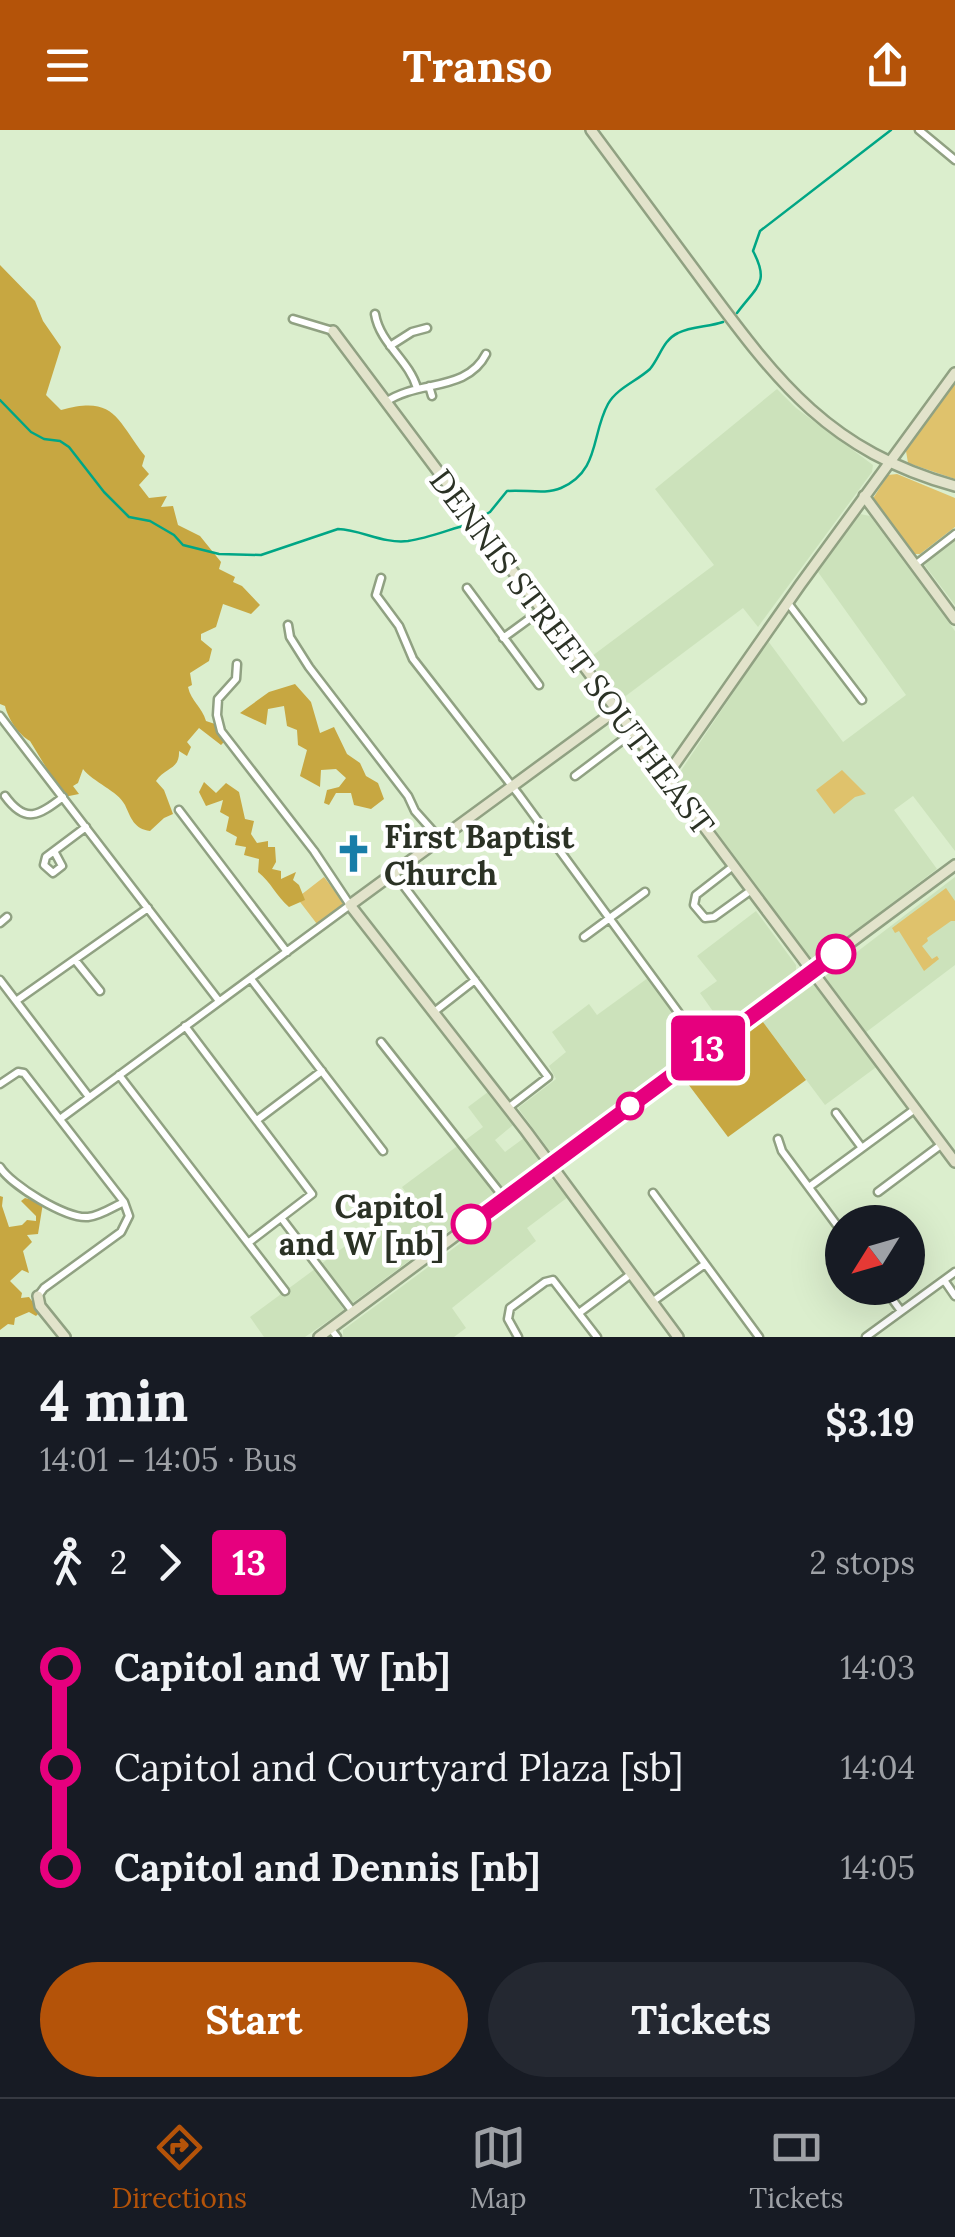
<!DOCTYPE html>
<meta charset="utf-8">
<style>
:root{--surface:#171b24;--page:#242831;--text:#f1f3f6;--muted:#9ea1a6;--line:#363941;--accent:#b45309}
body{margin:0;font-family:Lora,serif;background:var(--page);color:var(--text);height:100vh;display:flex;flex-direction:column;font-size:38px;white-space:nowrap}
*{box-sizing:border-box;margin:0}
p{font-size:32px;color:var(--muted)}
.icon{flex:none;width:55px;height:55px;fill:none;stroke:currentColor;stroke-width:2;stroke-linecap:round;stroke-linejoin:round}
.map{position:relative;height:1207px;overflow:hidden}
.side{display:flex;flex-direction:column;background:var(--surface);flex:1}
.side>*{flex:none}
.badge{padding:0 20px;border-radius:8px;font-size:35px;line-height:65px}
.needle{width:65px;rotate:233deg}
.buttons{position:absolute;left:825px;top:1075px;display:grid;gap:20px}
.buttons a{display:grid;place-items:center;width:100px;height:100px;border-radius:50%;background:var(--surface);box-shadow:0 10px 40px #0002;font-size:50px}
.map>.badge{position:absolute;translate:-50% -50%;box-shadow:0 0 0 5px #fff}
.legs{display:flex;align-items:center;gap:15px;height:110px;padding:0 40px;font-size:32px}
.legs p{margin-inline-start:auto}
.head{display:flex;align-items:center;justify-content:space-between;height:170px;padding:0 40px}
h1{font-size:55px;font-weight:700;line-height:75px}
.primary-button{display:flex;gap:20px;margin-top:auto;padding:20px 40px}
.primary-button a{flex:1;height:115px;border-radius:60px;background:var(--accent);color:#fff;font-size:40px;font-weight:700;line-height:115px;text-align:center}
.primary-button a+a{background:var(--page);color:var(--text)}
ul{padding:0 40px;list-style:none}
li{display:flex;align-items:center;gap:35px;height:100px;font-size:38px}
li i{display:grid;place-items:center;width:15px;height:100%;margin:0 12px;background:currentColor}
li i::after{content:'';width:25px;height:25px;margin:-12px;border:8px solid;border-radius:50%;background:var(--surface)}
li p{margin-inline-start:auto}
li:first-child i{background:linear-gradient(#0000 50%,currentColor 0)}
li:last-child i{background:linear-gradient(currentColor 50%,#0000 0)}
header{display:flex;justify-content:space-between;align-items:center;height:130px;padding:0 40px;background:var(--accent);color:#fff;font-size:45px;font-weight:700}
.menu{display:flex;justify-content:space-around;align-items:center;height:140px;border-top:2px solid var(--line);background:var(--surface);font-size:28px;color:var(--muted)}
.menu a{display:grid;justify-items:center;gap:5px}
.menu .current{color:var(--accent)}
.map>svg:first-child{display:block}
</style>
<header><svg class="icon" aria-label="menu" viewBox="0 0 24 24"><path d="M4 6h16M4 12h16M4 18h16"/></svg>Transo<svg class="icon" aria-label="share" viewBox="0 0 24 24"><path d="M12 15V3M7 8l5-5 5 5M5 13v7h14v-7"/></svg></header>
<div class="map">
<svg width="955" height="1207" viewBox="0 0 955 1207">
<rect width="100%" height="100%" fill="#dbeecd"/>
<!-- built -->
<path fill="#cce2bb" d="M 777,259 L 796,278 L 873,335 L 872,342 L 758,497 L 743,478 L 619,571 L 588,529 L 714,435 L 655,359 Z
M 860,384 L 870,386 L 955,501 L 955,721 L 913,666 L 894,680 L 937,739 L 812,834 L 677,652 L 678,645 L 768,511 L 843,612 L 906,565 L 818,442 Z
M 955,410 L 955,475 L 923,433 Z
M 955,747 L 955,835 L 865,903 L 824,847 Z
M 756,781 L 796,835 L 796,844 L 724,897 L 700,863 L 717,851 L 697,826 Z
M 652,845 L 702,914 L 558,1022 L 549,1020 L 518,978 L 556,949 L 549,936 L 566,922 L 552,902 L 589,874 L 597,885 Z
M 817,852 L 879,935 L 825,975 L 763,892 Z
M 488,962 L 513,995 L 495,1010 L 505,1022 L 524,1008 L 538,1027 L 538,1035 L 351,1174 L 321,1134 L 410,1068 L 402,1057 L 483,997 L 468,977 Z
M 550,1047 L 568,1067 L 527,1098 L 536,1111 L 452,1178 L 466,1198 L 454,1207 L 343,1207 L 343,1200 Z
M 315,1139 L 344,1180 L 305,1207 L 264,1207 L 250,1187 Z"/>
<!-- green -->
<path fill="#dfc26c" d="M 955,252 L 955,349 L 908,333 L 906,321 Z
M 897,344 L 955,368 L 955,397 L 920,424 L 912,424 L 872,370 L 888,345 Z
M 842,640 L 866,664 L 855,667 L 834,684 L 816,660 Z
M 324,747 L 344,773 L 317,794 L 297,768 Z
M 946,758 L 955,771 L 955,791 L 951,791 L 927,808 L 928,811 L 922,816 L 932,829 L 937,826 L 939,829 L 924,841 L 899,801 L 895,803 L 892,798 Z"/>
<!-- forest -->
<path fill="#c7a741" d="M 0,135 L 35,171 L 43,191 L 61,217 L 46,265 L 61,280 C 115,265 116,289 145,326 L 142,336 L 149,344 L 139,355 L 149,368 L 167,366 L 161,377 L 173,376 L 178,395 L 200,406 L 221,432 L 219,439 L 235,447 L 233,452 L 242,456 L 260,475 L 251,484 L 223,474 L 216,497 L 201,504 L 201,510 L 212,519 L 209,531 L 190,543 L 192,555 L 188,557 C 191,571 202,577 206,591 L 215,594 L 224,612 L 221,615 L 199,598 L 187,612 L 191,617 L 187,626 L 179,621 C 180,640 165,637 156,651 L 164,660 L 173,684 L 164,688 L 150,701 C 134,699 131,688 125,675 C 118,661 93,652 83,639 L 78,653 L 73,656 L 79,664 L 64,667 L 30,611 C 19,605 8,589 5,576 L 0,574 Z
M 295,554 L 311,572 L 320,603 L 334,597 L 347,624 L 360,633 L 366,646 L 378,653 L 384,669 L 371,679 L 354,675 L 351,663 L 336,663 L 329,675 L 324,673 L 327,660 L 339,657 L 346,648 L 336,639 L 321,640 L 320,657 L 300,646 L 307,620 L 298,615 L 297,600 L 287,596 L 284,576 L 268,579 L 266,595 L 240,583 L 269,562 Z
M 204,652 L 216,663 L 226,653 L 239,662 L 245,689 L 254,691 L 251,704 L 257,713 L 268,711 L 268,717 L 275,717 L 276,732 L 272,739 L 281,741 L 281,749 L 296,742 L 293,750 L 299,755 L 305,770 L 289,777 C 276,766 271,752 258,742 L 259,729 L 244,725 L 246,717 L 235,715 L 237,707 L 226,701 L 229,687 L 220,682 L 223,670 L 206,676 L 199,662 Z
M 763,892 L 806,950 L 728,1007 L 685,950 Z
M 0,1066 L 3,1067 L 2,1076 L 9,1097 L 22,1095 L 27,1090 L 36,1091 L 36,1086 L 21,1071 L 25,1068 L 43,1073 L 38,1104 L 27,1105 L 32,1112 L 23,1121 L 29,1143 L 22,1140 L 10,1151 L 22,1163 L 21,1168 L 29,1167 L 40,1182 L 36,1186 L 29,1182 L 15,1188 L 14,1195 L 8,1194 L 0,1200 Z"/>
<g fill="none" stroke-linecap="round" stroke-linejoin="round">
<!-- stream -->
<path stroke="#00a685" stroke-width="2.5" d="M 737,183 C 757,156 770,153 753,121 L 760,101 L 891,0
M 0,270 L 31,302 L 44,309 L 60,311 L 69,317 L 104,362 L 129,387 L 150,391 L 174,405 L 183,415 L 219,424 L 261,425 L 338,399 C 362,400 383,414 408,411 C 429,408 450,399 470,394
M 481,387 L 490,382 L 507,361 C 524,359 545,365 561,358 C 600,341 591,305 608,274 C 617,258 637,251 650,239 C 660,227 663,210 678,203 C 692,196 709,197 723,192"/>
<defs>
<path id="street" d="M 919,0 L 955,30
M 375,184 C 380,214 409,230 417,258
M 293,189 L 333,201
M 390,216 L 412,202 L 427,198
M 429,256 L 432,266
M 386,272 C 417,250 467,262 486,224
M 915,435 L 955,404
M 381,448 L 376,465 L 399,496 L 413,529 L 519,665 L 706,920
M 467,458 L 539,555
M 788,473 L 862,570
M 288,495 L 290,507 L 309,537 L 408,666 L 415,681 L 440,709
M 503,508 L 540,481
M 0,586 L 219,871
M 575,646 L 632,603
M 5,666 C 26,695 39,685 63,667
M 179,680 L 287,822
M 54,721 L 62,736 L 53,743 L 44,735 L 46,727 L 86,697
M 732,737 L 696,765 L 694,775 L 705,788 L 714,787 L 750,761
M 394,743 L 548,947 L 508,978
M 0,793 L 7,787
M 584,807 L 645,762
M 75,830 L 100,861
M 251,849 L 383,1021
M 0,850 L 89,967
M 16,871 L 148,778
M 434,882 L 475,850
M 185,896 L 312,1064 L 248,1113
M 381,912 L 505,1069
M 119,945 L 285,1161
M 0,954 L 18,942 L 24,943 L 124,1072 L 129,1086 L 121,1102 L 44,1158 L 38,1166
M 836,983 L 862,1018
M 60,989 L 350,775 L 314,721 L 221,601 L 217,585 L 218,569 L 236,549 L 237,534
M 257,990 L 322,941
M 778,1009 L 782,1021 L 842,1102
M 0,1037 C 11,1055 66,1089 88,1087 C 100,1086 113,1077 124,1072
M 809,1057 L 915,979
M 878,1062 L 942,1014
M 653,1063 L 759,1207
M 282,1089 L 353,1182
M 944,1150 L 955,1166
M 884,1158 L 901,1181
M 652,1172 L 705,1134
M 579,1183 L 631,1144
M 330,1198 L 337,1207
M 518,1207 L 508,1189 L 510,1178 L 545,1152 L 553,1150 L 597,1207
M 866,1207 L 955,1142"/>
<path id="secondary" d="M 591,0 C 629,51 667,103 705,154 C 779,254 830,321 955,356
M 333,201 L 955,1032
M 864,366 L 955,489
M 615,581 L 350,775 L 526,1001 L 678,1207
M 665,648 L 800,455 L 955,243
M 38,1166 L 40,1176 L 65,1207
M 319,1207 L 955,735"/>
</defs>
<!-- street casing -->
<use href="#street" stroke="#90a182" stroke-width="11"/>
<!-- secondary casing -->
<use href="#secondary" stroke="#90a182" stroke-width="14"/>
<!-- street -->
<use href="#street" stroke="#fff" stroke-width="6"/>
<!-- secondary -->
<use href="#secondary" stroke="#e2e3cb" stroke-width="9"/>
</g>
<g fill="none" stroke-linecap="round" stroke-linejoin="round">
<defs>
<path id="line-1" d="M 471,1094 L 836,824"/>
</defs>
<!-- line-1 casing -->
<use href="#line-1" stroke="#fff" stroke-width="22"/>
<!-- line-1 -->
<use href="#line-1" stroke="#e6007e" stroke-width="15"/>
</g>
<!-- icons -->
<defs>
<symbol id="church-bare" viewBox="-9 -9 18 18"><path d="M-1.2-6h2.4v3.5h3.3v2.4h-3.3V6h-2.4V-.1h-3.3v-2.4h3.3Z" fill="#187da8" stroke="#fff" stroke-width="2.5" paint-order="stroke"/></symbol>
</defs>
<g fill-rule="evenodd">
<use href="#church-bare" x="326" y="696" width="55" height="55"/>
</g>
<!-- markers -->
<g fill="#fff" stroke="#e6007e" stroke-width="5">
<circle cx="836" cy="824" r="18"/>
<circle cx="630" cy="976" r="12"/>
<circle cx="471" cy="1094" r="18"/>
</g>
<g text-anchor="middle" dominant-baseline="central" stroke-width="9" stroke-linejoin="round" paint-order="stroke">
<!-- street labels -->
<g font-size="32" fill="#2b3225" stroke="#fff">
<text transform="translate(572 522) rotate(53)">DENNIS STREET SOUTHEAST</text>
</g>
<!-- poi labels -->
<g font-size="32" font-weight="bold" fill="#2b3225" stroke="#fff" text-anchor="start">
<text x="384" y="706">First Baptist<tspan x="384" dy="37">Church</tspan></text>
</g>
<!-- stop labels -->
<g font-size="32" font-weight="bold" fill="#2b3225" stroke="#fff" text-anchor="end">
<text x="444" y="1076">Capitol<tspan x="444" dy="37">and W [nb]</tspan></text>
</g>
</g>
</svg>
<div class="buttons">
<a><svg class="needle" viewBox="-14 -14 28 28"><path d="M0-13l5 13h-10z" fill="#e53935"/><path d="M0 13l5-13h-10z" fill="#9ea1a6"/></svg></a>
</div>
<b class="badge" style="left:708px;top:918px;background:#e6007e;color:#fff">13</b>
</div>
<section class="side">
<div class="head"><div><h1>4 min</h1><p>14:01 – 14:05 · Bus</p></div><b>$3.19</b></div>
<div class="legs"><svg class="icon" aria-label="walk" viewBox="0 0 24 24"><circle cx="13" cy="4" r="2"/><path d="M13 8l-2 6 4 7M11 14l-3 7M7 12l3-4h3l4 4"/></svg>2<svg class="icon" aria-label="forward" viewBox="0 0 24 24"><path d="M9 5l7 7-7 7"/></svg><b class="badge" style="background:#e6007e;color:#fff">13</b><p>2 stops</p></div>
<ul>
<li><i style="color:#e6007e"></i><b>Capitol and W [nb]</b><p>14:03</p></li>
<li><i style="color:#e6007e"></i><span>Capitol and Courtyard Plaza [sb]</span><p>14:04</p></li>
<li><i style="color:#e6007e"></i><b>Capitol and Dennis [nb]</b><p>14:05</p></li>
</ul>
<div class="primary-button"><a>Start</a><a>Tickets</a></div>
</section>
<nav class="menu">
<a class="current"><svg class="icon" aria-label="directions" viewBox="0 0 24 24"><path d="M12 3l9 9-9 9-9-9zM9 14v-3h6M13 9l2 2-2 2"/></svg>Directions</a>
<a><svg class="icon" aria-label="map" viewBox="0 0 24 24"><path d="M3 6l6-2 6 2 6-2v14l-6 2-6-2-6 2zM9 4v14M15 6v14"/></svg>Map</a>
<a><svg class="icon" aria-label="tickets" viewBox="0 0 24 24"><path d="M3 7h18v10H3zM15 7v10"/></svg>Tickets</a>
</nav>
